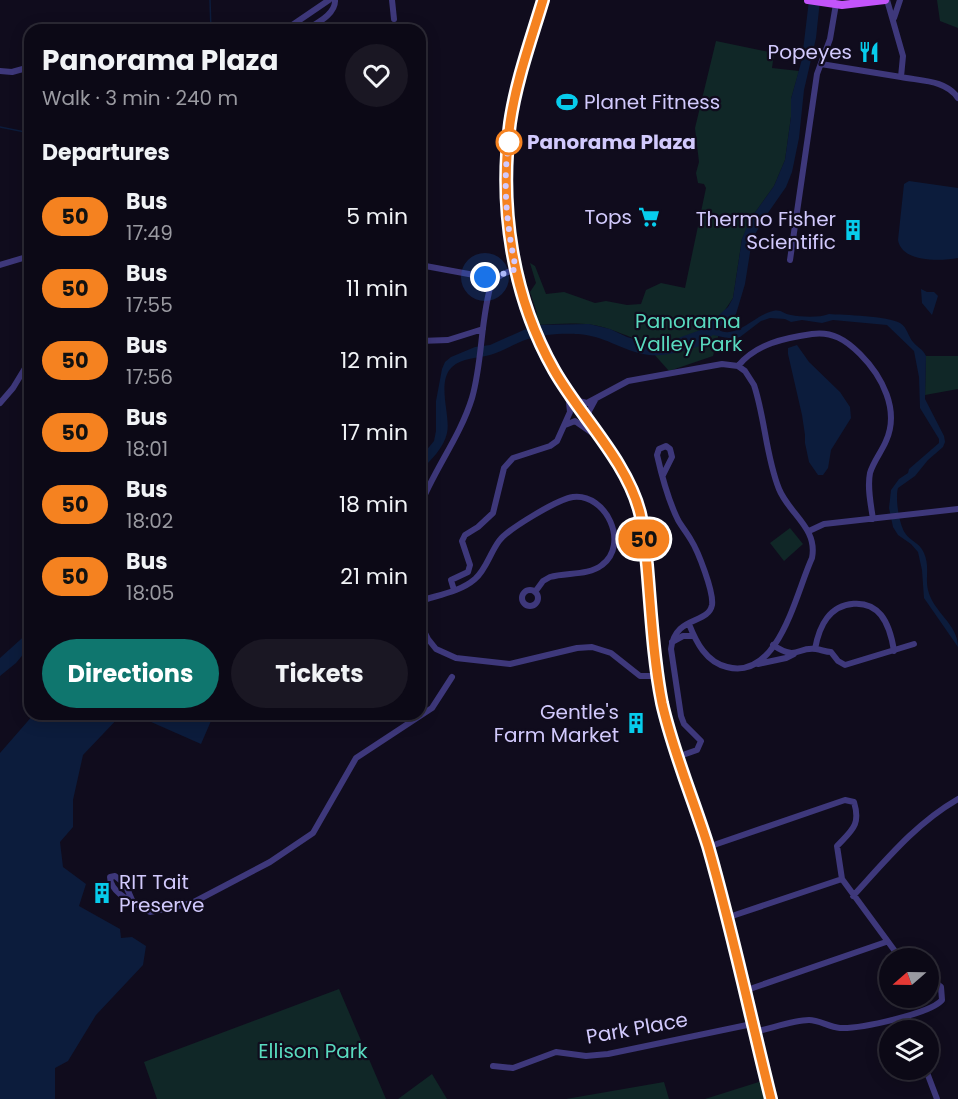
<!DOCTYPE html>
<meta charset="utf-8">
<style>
:root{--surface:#0c0916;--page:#1a1723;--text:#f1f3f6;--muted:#9a9aa1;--line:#2c2a35;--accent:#0f766e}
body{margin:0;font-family:Poppins,sans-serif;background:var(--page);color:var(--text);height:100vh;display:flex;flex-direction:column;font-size:22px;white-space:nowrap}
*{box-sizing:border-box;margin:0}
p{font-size:20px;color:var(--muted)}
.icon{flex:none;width:33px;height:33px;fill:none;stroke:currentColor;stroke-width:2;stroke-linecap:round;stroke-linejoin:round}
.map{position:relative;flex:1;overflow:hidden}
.drawer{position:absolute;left:24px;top:24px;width:402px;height:696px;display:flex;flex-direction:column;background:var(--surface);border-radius:18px;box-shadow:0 3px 15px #0003,0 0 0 2px var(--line)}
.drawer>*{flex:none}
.badge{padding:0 12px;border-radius:20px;font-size:21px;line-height:39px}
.needle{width:39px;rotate:250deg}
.tools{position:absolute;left:879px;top:948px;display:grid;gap:12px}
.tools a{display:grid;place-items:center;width:60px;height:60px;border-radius:50%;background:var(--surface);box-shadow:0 3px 15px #0003,0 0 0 2px var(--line);font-size:30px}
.you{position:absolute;width:30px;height:30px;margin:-15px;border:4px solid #fff;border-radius:50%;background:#1a73e8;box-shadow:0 0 0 9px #1a73e833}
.map>.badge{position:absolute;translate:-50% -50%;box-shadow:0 0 0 3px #fff}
h2{padding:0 18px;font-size:22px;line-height:54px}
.round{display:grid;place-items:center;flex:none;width:63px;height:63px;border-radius:32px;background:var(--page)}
.overview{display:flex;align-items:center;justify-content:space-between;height:102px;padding:0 18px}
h1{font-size:28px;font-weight:700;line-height:45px}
.button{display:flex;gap:12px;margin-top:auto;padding:12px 18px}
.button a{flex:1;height:69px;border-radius:36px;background:var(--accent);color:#fff;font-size:24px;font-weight:700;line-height:69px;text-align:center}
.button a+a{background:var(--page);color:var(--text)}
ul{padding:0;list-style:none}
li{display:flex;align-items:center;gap:18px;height:72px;padding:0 18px}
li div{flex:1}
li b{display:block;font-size:22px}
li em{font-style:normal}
li .badge{min-width:66px;font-weight:700;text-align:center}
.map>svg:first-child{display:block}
</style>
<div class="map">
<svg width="958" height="1099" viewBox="0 0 958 1099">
<rect width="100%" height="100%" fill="#100c1d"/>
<!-- green -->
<path fill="#102727" d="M 937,0 L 958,0 L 958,28 L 940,21 Z
M 716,41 L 774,53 L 772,68 L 799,71 L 791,99 L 791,117 L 785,160 L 774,186 L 754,214 L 742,239 L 733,298 L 725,310 L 713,356 L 669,371 L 653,353 L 655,343 C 638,342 625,334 609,329 C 586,321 561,324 537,325 L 534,316 L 537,313 L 530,292 L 536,283 L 530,263 L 535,266 L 546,294 L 564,292 L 595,303 L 606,301 L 627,305 L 641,304 L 646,290 L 661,283 L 685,288 L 706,188 L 704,184 L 698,183 L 696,173 L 699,162 L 695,128 Z
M 926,356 L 958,356 L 958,389 L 925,395 Z
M 790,528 L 803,544 L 784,561 L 770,543 Z
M 339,989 L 386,1099 L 157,1099 L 144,1062 Z
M 432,1074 L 447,1099 L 398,1099 Z
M 762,1081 L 767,1099 L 705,1099 Z
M 664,1082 L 669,1099 L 566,1099 Z"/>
<!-- water -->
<path fill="#0c1c3c" d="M 809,0 L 820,0 L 816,38 L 804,90 L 799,138 L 792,172 L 786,187 L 763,220 L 752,240 L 745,284 L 736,314 L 717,329 C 736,341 754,315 773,311 C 782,309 783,314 791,315 C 801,317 819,318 829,314 C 844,315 888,316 900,323 C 907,327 908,336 913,342 C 918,348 923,349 926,356 L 925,399 L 944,436 L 945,442 L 943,447 L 928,460 L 915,476 L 898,488 C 895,498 899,524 905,533 C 910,541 919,542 924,553 C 930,567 925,577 928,590 C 933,612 958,624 958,647 L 924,598 L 922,570 L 918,552 L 911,544 L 898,535 L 893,527 L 889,508 L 891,490 L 899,479 L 908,473 L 909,469 L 939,443 L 939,439 L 920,408 L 919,377 L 914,351 L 887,325 L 833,320 L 822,323 L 802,320 L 791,322 L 785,319 L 770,318 L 761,321 L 740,337 L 732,339 L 713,335 L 708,338 L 705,345 C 686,349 663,359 643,354 C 619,349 605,336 578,334 C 565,333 541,334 528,339 C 515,343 504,351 490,355 C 479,358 461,358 452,367 C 436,382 451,416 447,433 C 444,447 431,461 420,470 L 420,458 L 434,441 L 436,431 L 436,401 L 442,369 L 445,362 L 451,357 L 475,347 L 490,345 L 535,325 L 589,324 L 610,329 L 627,337 L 649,343 L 673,340 L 703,329 L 728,307 L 733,298 L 742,239 L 746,229 L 754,214 L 774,186 L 785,160 L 791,117 L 791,99 L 802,59 Z
M 909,181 L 958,188 L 958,258 C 941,261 902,263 898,240 L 904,184 Z
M 921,289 L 927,292 L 934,292 L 938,296 L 932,315 L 922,303 Z
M 797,345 L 809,362 L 840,392 L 850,407 L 851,418 L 831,450 L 828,468 L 823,475 L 818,475 L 809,462 L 805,443 L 805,435 L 802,415 L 788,354 L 788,348 Z
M 30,631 L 30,646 L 16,663 L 0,676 L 0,658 Z
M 34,714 L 122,714 L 83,755 L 73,800 L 73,827 L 60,842 L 63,867 L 86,884 L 79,906 L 120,929 L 121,938 L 132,937 L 146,946 L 143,965 L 96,1015 L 68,1061 L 55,1068 L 55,1099 L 0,1099 L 0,753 Z
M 133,714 L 214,714 L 201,744 Z"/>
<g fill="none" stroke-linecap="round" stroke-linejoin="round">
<!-- stream -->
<path stroke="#0c1c3c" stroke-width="1.5" d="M 210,0 L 211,30
M 0,127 L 30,133"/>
<!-- minor -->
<path stroke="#3e387b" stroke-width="6" d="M 392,0 L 394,19
M 887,0 L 903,56 L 901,77 C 921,81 946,80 958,98
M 894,18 L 900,0
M 285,30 L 329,0
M 306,30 C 317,23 336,14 335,0
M 821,64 L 901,77
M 0,71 L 12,72 L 30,67
M 790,260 L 817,74 L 830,39 L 836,4
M 0,265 L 30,256
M 420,265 L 485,277 L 492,281
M 420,341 L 448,340 L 483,329
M 738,366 C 756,344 784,338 812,334 C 832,331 846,340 860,354 C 882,376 900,410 886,441 C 882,451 873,462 870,473 C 867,488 871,505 873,519
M 574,400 L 587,403 L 628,381 L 722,364 L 738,366 L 745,371 L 754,385 C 765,418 766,457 779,489 C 789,514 818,528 812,558 C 796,592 779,681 727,667 C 706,662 696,642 689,624
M 0,403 L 13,388 L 30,360
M 589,421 L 589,411 L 595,400
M 565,425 L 575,421 L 598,437
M 663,475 L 672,457 L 670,449 L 666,446 L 659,449 L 657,455 C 662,477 668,500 678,520 C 682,527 687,533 691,540 C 698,551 714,592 712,605 C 708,625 675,615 671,649 L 681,716 L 684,724 L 701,741 L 697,750 L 677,757
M 420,506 C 435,468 460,437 472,398 C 483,360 480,319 492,281 L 503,274 L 516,269
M 809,531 L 824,524 L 958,509
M 454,590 L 451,580 L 468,572 L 470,565 L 462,541 L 465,535 L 478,527 L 493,513 L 504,468 L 513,458 L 550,446 L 557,441 L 570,412 L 568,393
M522 598a8 8 0 1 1 16 0a8 8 0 1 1-16 0Z
M 420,601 C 438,595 460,592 475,579 C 486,570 490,553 499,541 C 508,529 558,499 573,497 C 606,493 630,544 602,565 C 588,576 566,572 550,577 L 543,581 L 535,592
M 420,623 L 428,639 L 436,649 L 456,658 L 510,664 L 577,648 L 592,647 L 611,653 L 640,676 L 657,676
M 672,642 L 683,636 L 693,636
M 773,645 C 798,662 797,646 816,649 C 822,650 826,652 831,652 L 838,661 L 845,665 L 914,644
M 815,649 C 817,638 820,627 827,618 C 840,601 867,598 881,615 C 889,625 892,638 894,651
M 758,664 L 786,658 L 794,654
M 708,847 L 845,800 L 854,802 C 861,825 852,830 837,846 L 842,879 L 900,958
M 853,896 C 886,860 916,823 958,799
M 132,900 L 125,884 L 115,876 L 110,877 C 110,894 137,904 150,912 L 192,903 L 270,862 L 313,833 L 356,758 L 432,708 L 452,677
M 726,918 L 842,879
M 744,991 L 886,942
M 907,1016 L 912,1030
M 754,1032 C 770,1029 793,1020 809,1020 C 819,1020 829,1027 840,1028 C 859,1029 930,1014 942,1000 L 941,987 L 928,977
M 493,1066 L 513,1068 L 556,1052 L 586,1056 L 608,1054 L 752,1024
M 926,1070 L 937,1099"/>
<!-- major -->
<path stroke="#c354fa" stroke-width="8" d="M 543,0 C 531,40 516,81 510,123 C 499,207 512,296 554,370 C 580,416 627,462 640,513 C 644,530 645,547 647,565 C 651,610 652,658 662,703 C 673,752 693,798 708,846 C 733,929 750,1015 771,1099
M 808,0 L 842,5 L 885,0"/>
</g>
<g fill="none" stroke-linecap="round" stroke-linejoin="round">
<defs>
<path id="line" d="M 543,0 C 531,40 516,81 510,123 C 499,207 512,296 554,370 C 580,416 627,461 640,513 C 644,530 645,547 647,565 C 651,610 653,658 662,703 C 673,752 693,798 708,846 C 732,929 750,1015 771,1099"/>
</defs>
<!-- line casing -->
<use href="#line" stroke="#fff" stroke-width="14"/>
<!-- line -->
<use href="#line" stroke="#f58220" stroke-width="9"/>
<!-- walk -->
<path stroke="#d2cafd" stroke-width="6" stroke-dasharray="0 10.8" d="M 485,277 L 492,281 L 503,274 L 516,269 C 507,229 502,182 509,142"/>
</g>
<!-- icons -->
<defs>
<symbol id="restaurant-bare" viewBox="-9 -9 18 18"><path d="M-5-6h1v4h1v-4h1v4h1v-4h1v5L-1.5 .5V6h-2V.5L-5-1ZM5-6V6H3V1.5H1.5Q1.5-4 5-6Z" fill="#07ccec" stroke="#100c1d" stroke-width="2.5" paint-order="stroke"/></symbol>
<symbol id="stadium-bare" viewBox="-9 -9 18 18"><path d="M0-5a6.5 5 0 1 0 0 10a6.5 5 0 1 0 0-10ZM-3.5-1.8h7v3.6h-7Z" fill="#07ccec" stroke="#100c1d" stroke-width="2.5" paint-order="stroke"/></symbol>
<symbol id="supermarket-bare" viewBox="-9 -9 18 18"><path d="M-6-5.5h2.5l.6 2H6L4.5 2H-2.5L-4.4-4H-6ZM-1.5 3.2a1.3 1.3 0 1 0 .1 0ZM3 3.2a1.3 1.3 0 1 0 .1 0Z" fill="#07ccec" stroke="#100c1d" stroke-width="2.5" paint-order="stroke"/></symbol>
<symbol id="building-bare" viewBox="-9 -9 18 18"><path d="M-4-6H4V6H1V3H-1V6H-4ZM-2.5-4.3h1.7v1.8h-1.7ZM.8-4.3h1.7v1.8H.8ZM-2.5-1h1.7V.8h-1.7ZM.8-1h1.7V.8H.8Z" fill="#07ccec" stroke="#100c1d" stroke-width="2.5" paint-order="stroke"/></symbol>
</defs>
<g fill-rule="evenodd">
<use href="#restaurant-bare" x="854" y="37" width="30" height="30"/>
<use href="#stadium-bare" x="552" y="87" width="30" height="30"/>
<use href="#supermarket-bare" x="634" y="202" width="30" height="30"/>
<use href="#building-bare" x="838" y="215" width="30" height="30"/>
<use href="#building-bare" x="621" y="708" width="30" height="30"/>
<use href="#building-bare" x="87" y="878" width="30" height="30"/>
</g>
<!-- markers -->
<circle fill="#fff" stroke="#f58220" stroke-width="3" cx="509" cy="142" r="12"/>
<g text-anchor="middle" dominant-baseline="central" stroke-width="4.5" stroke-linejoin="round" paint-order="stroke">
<!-- poi labels -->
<g font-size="20" fill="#d2cafd" stroke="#100c1d" text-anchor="end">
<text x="852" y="52">Popeyes</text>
<text x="584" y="102" text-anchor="start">Planet Fitness</text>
<text x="632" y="217">Tops</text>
<text x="836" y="219">Thermo Fisher<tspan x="836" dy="23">Scientific</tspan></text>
<text x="619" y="712">Gentle's<tspan x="619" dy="23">Farm Market</tspan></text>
<text x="119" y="882" text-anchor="start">RIT Tait<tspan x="119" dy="23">Preserve</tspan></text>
</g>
<!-- stop labels -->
<g font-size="20" font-weight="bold" fill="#d2cafd" stroke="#100c1d" text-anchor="start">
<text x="527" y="142">Panorama Plaza</text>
</g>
<!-- park labels -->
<g font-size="20" fill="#59dabf" stroke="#100c1d">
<text x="688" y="321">Panorama<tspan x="688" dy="23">Valley Park</tspan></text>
<text x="313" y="1051">Ellison Park</text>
</g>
<!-- street labels -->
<g font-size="20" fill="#d2cafd" stroke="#100c1d">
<text transform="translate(637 1028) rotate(-10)">Park Place</text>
</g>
</g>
</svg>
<div class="tools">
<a><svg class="needle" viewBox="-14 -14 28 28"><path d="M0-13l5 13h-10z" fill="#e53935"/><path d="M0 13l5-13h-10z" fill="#9a9aa1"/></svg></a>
<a><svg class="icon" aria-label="layers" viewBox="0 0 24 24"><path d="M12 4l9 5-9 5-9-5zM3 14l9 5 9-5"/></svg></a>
</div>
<div class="you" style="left:485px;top:277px"></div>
<b class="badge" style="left:644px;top:539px;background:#f58220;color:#111">50</b>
<section class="drawer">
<div class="overview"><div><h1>Panorama Plaza</h1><p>Walk · 3 min · 240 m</p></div><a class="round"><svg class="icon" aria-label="heart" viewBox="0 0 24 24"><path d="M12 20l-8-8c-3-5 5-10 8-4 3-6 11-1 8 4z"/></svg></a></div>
<h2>Departures</h2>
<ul>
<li><span class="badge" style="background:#f58220;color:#111">50</span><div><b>Bus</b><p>17:49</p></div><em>5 min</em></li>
<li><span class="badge" style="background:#f58220;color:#111">50</span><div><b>Bus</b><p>17:55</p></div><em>11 min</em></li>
<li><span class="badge" style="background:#f58220;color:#111">50</span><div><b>Bus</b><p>17:56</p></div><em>12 min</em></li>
<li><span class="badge" style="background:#f58220;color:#111">50</span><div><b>Bus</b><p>18:01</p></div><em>17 min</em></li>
<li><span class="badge" style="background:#f58220;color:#111">50</span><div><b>Bus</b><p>18:02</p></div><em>18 min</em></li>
<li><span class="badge" style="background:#f58220;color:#111">50</span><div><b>Bus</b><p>18:05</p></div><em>21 min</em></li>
</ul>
<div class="button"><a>Directions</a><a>Tickets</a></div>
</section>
</div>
